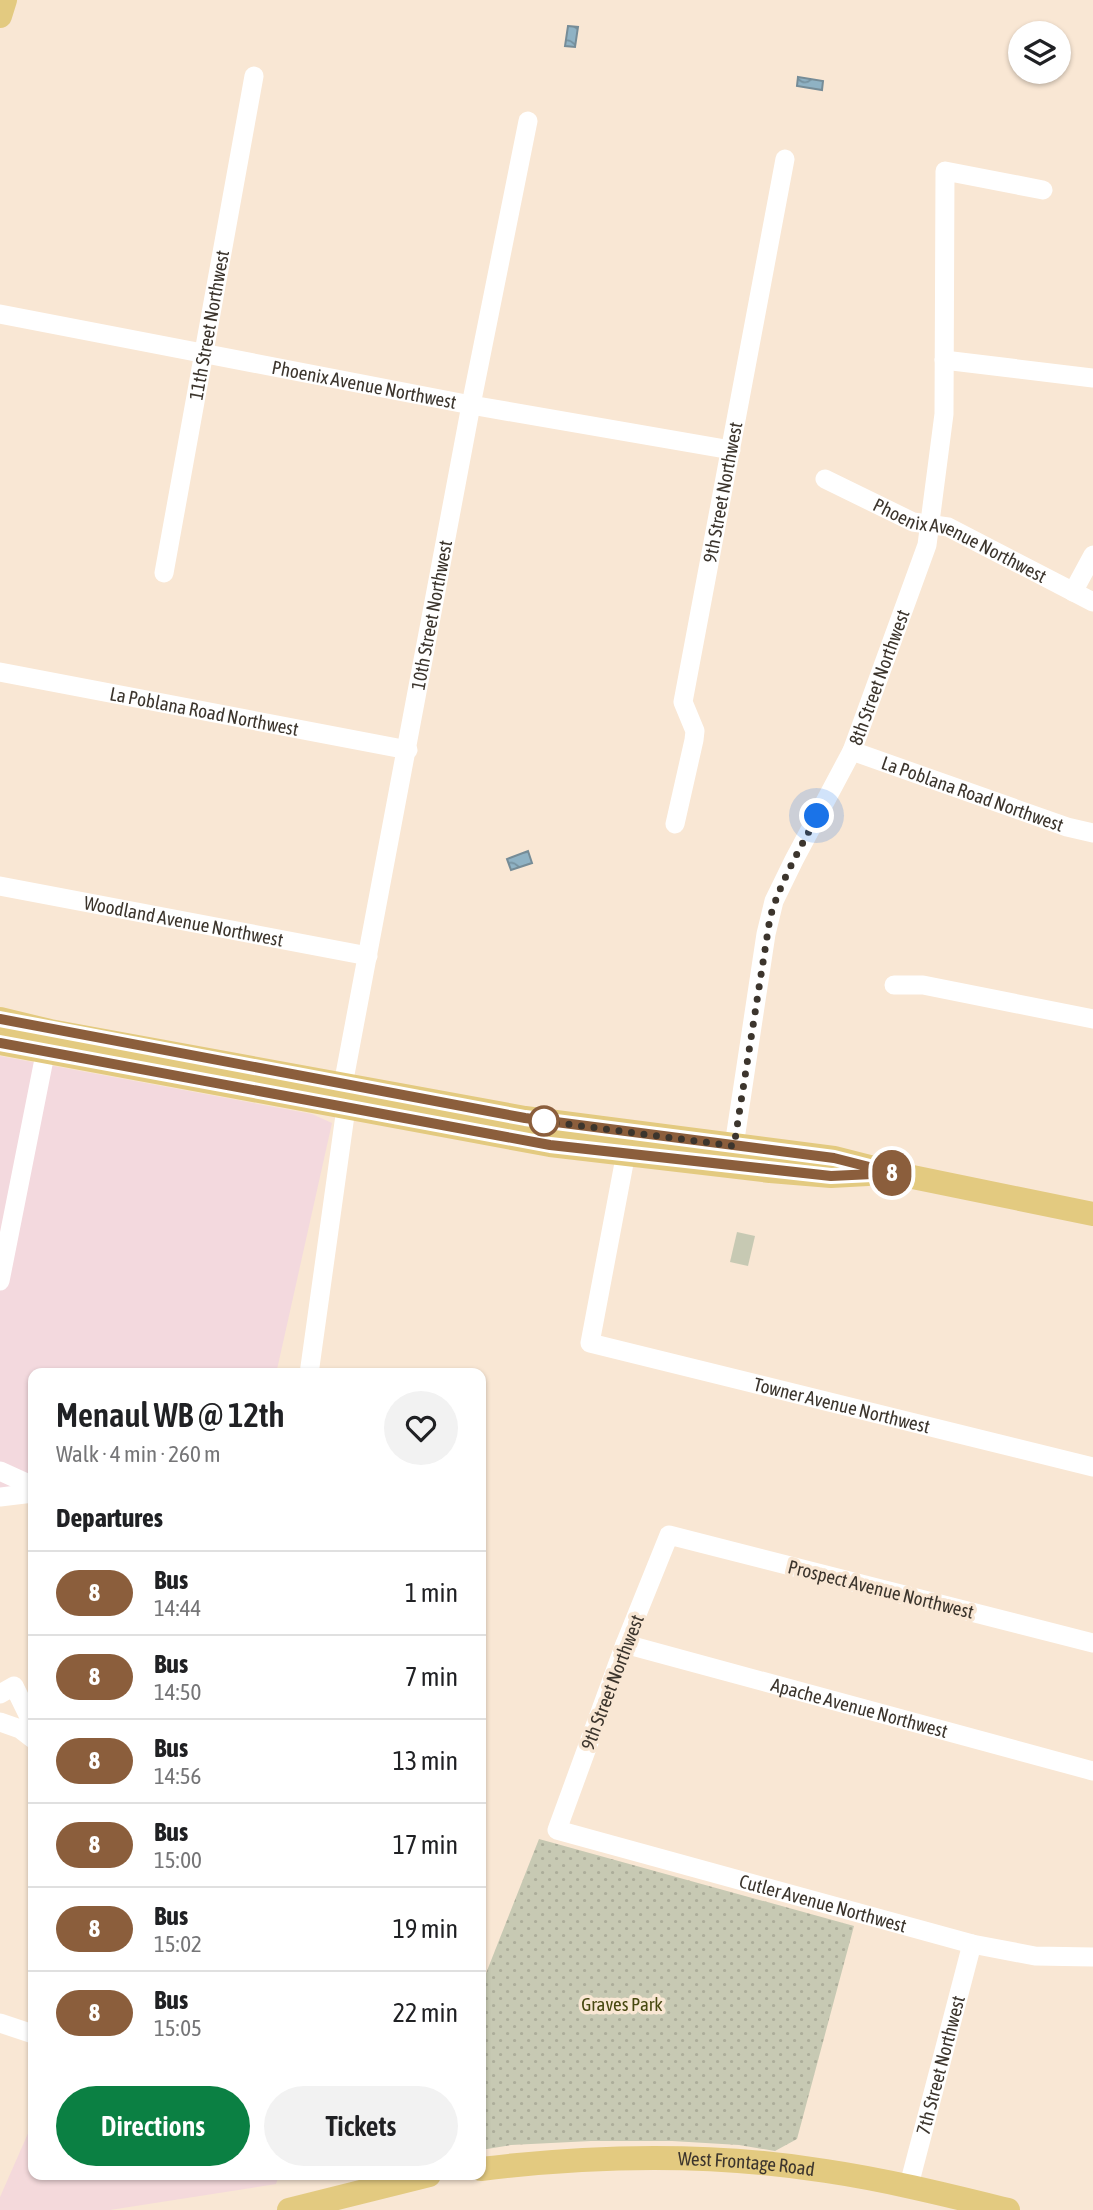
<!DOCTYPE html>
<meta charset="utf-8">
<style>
:root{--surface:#fff;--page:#f2f2f2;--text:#202124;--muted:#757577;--line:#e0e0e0;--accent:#0b8043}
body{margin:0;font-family:"Asap Condensed",sans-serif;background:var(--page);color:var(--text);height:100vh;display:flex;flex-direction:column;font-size:26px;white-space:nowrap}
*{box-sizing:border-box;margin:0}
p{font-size:23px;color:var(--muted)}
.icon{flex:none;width:38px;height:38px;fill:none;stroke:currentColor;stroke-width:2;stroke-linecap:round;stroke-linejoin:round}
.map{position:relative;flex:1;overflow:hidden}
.drawer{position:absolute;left:28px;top:1368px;width:458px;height:812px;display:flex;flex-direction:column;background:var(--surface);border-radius:14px;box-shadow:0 2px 5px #0004}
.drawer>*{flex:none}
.badge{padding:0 14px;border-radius:23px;font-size:24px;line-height:46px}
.tools{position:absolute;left:1008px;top:21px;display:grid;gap:14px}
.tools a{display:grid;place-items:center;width:63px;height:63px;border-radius:50%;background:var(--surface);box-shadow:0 2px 5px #0004;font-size:35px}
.you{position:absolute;width:35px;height:35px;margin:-18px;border:5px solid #fff;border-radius:50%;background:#1a73e8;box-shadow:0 0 0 10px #1a73e833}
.map>.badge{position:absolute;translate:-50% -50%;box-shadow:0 0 0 4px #fff}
h2{padding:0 28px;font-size:26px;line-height:63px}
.round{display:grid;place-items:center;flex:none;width:74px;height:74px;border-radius:37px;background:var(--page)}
.overview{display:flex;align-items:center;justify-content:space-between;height:119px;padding:0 28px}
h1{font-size:33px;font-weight:600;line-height:52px}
.primary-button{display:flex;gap:14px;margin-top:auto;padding:14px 28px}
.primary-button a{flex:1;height:80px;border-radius:42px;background:var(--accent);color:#fff;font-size:28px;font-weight:600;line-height:80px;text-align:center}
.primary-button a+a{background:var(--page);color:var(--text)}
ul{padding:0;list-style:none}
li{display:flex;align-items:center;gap:21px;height:84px;padding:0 28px;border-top:2px solid var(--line)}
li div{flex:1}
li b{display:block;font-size:26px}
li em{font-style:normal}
li .badge{min-width:77px;font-weight:700;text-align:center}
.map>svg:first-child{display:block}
</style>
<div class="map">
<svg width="1093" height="2210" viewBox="0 0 1093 2210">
<defs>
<pattern id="park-dots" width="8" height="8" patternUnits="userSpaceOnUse" patternTransform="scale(1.75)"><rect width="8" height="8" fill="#c7c9b3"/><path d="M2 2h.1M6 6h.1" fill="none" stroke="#acad9a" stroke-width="1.8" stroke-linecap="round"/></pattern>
<pattern id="water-waves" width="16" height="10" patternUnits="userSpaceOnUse" patternTransform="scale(1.75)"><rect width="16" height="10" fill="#8fb2c4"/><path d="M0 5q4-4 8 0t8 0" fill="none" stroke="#7692a0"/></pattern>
</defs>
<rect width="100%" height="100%" fill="#f9e7d4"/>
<!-- commercial -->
<path fill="#f3d9de" d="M 0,1056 L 312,1114 L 332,1123 L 276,1374 L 33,1374 L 33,1487 L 0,1501 Z"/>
<!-- education -->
<path fill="#f4d9db" d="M 33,2122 L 33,2175 L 279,2175 L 276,2184 L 110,2210 L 0,2210 L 0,2197 Z"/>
<!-- grass -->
<path fill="#c7c9b3" d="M 737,1232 L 755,1236 L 748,1266 L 730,1262 Z"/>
<!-- park -->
<path fill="url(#park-dots)" d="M 539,1839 L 854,1926 L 797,2139 L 775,2151 L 739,2145 L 672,2141 L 591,2141 L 511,2145 L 481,2150 L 481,1986 Z"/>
<!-- water -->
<path fill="url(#water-waves)" stroke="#768c97" stroke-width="2" d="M 568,26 L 578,27 L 575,47 L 565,46 Z
M 798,77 L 823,81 L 822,90 L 797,86 Z
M 528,851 L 532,863 L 511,870 L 507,859 Z"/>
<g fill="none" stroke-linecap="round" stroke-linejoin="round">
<!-- minor -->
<g stroke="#fff" stroke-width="19">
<path id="s1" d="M 0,314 L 471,405 L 731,450"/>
<path d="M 944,360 L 1093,378"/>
<path id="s2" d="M 825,479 L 913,522 L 948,527 L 1093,602"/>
<path id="s3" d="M 164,573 L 254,76"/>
<path d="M 1073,592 L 1093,555"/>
<path id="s4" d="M 0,672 L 408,750"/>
<path id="s5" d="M 852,751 L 1067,827 L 1093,833"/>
<path id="s6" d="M 675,824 L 694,740 L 695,731 L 683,702 L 785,159"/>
<path id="s7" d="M 0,886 L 368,956"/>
<path d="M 894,985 L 923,985 L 1093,1019"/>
<path id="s8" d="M 628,1142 L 590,1343 L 1093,1467"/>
<path id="s9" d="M 732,1159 L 766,934 L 774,901 L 794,860 L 852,751 L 927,545 L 944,414 L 945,171 L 1043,190"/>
<path d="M 0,1281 L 48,1039"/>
<path id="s10" d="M 309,1374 L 346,1108 L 343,1085 L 471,405 L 528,121"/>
<path d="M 0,1471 L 33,1486"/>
<path d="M 0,1497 L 33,1493"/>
<path id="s11" d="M 1093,1643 L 669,1535 L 625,1644 L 557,1830 L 972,1944 L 1035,1956 L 1093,1957"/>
<path id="s12" d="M 625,1644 L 1093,1771"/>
<path d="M 0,1694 L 14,1686 L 33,1725"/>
<path d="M 0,1722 L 20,1729 L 33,1739"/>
<path d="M 0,2023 L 33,2034"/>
<path id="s13" d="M 909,2185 L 972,1944"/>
</g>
<!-- major -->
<g stroke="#e3ca80" stroke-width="24">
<path d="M 0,16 L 5,0"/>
<path d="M 0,1019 L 50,1031 L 525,1118 L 834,1158 L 893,1173 L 1093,1214"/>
<path d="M 0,1043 L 550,1145 L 770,1171 L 831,1176 L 868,1174"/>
<path id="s14" d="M 481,2169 C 595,2155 713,2153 826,2171 C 887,2180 947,2195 1008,2210"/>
<path d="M 289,2210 L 429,2175"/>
</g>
</g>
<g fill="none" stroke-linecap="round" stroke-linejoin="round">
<defs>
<path id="line" d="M 0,1019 L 525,1118 L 834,1158 L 893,1173 L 831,1176 L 550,1145 L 0,1043"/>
</defs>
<!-- line casing -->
<use href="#line" stroke="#fff" stroke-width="16"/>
<!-- line -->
<use href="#line" stroke="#8b5e3c" stroke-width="10"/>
<!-- walk -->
<path stroke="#3c352d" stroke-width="7" stroke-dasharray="0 12.6" d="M 544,1121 L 734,1146 L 770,918 C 780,882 800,849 817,816"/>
</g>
<!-- markers -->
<circle fill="#fff" stroke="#8b5e3c" stroke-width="3.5" cx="544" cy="1121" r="14"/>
<g text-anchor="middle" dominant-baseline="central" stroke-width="7" stroke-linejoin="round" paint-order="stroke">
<!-- street labels -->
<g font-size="19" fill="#3c352d" stroke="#f9e7d4">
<text stroke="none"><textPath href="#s3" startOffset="252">11th Street Northwest</textPath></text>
<text stroke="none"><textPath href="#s1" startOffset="371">Phoenix Avenue Northwest</textPath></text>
<text stroke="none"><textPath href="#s6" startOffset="340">9th Street Northwest</textPath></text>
<text stroke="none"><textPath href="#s2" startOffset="149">Phoenix Avenue Northwest</textPath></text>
<text stroke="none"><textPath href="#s10" startOffset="770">10th Street Northwest</textPath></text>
<text stroke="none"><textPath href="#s9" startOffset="509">8th Street Northwest</textPath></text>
<text stroke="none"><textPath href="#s4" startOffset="208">La Poblana Road Northwest</textPath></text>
<text stroke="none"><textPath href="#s5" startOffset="128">La Poblana Road Northwest</textPath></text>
<text stroke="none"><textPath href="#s7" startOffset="187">Woodland Avenue Northwest</textPath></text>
<text stroke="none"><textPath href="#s8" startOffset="464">Towner Avenue Northwest</textPath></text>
<text transform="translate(881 1589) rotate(14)">Prospect Avenue Northwest</text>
<text transform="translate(612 1682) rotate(-69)">9th Street Northwest</text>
<text stroke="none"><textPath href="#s12" startOffset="243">Apache Avenue Northwest</textPath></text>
<text stroke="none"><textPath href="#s11" startOffset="1029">Cutler Avenue Northwest</textPath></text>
<text stroke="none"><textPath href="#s13" startOffset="124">7th Street Northwest</textPath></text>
<text stroke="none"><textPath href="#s14" startOffset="266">West Frontage Road</textPath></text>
</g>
<!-- park labels -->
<g font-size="19" fill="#474810" stroke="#f9e7d4">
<text x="622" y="2004">Graves Park</text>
</g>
</g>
</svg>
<div class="tools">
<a><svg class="icon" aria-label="layers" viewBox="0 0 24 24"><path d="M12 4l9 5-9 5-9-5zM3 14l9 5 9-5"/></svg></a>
</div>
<div class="you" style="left:817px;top:816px"></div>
<b class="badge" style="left:892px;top:1173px;background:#8b5e3c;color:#fff">8</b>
<section class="drawer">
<div class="overview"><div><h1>Menaul WB @ 12th</h1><p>Walk · 4 min · 260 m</p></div><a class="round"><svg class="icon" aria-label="heart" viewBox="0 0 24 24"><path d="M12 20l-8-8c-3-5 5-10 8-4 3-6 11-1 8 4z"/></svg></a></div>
<h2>Departures</h2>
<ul>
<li><span class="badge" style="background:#8b5e3c;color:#fff">8</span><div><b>Bus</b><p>14:44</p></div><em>1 min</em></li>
<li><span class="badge" style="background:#8b5e3c;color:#fff">8</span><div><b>Bus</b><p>14:50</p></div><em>7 min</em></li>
<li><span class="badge" style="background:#8b5e3c;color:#fff">8</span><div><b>Bus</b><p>14:56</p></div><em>13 min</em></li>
<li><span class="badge" style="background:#8b5e3c;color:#fff">8</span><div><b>Bus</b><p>15:00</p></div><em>17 min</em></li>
<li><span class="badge" style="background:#8b5e3c;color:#fff">8</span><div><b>Bus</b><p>15:02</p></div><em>19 min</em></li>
<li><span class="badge" style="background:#8b5e3c;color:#fff">8</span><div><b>Bus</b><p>15:05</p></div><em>22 min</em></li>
</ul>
<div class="primary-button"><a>Directions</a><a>Tickets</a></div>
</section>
</div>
